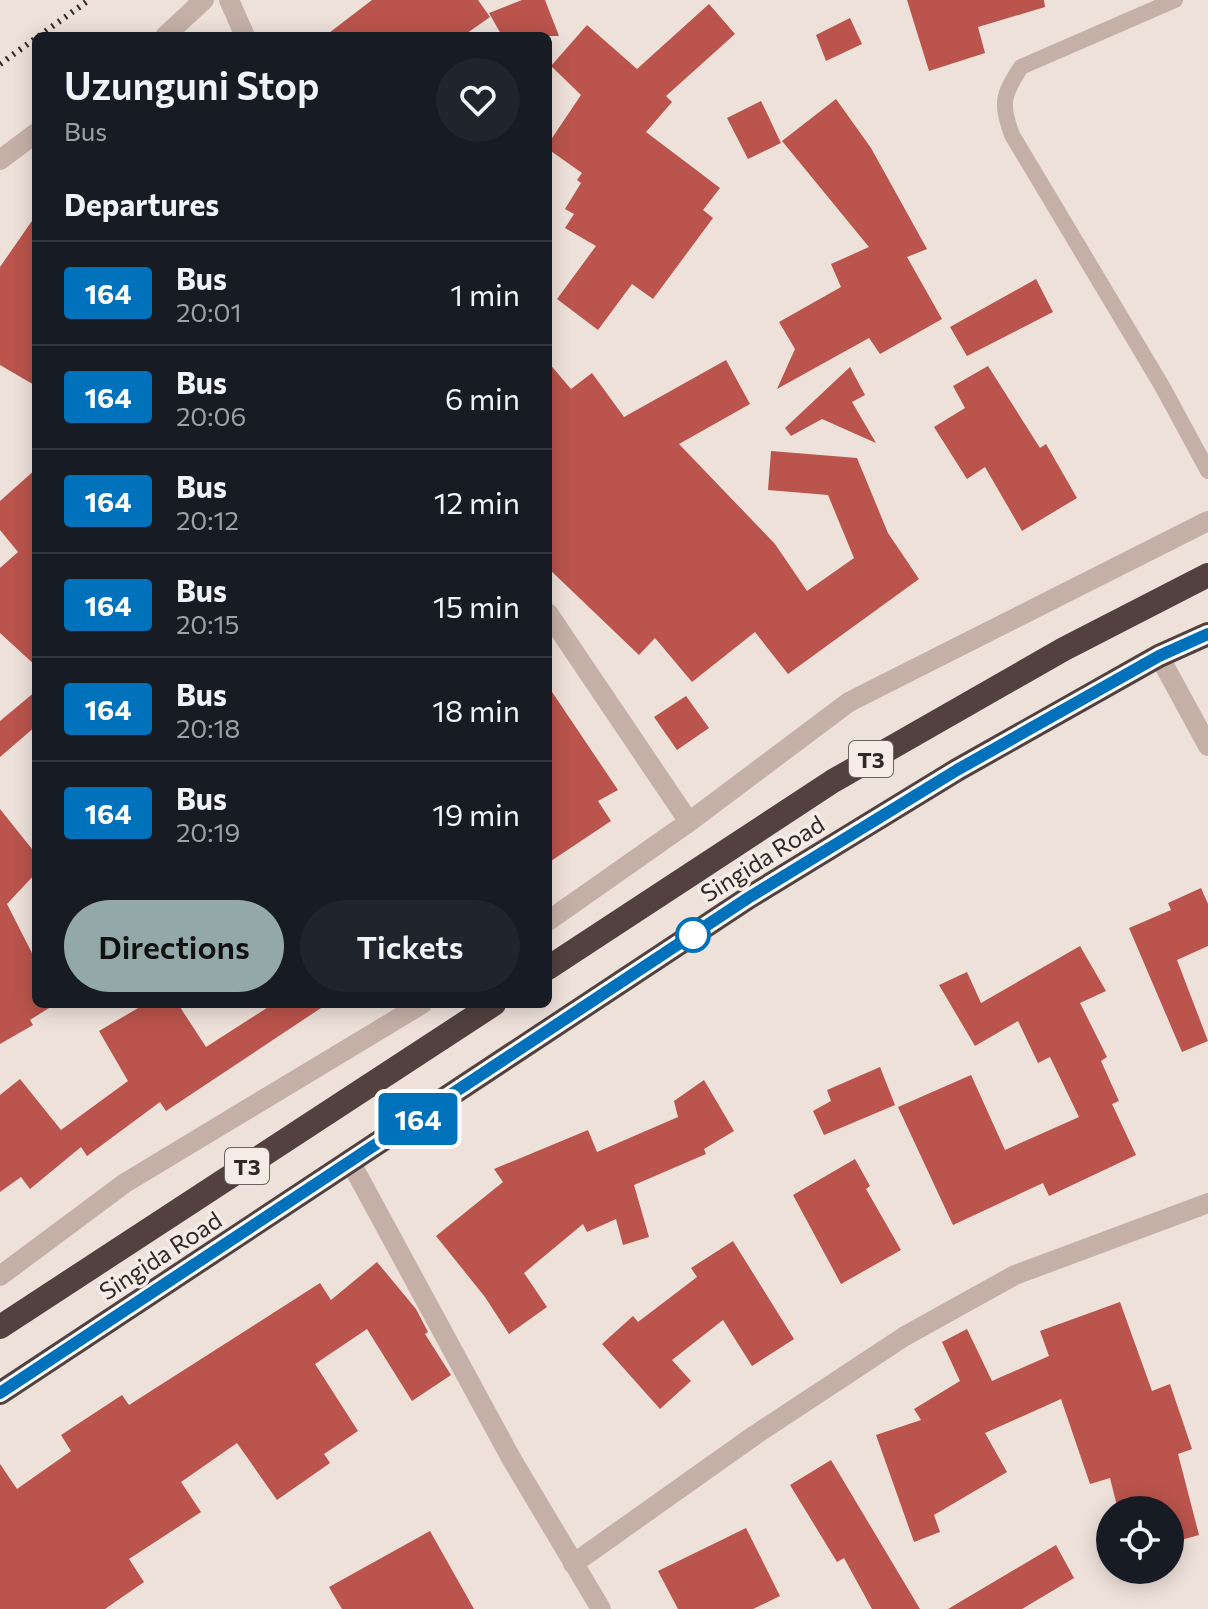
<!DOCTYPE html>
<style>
:root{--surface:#171b24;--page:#20242c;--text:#f1f3f6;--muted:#9ea1a6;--line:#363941;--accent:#93a9a9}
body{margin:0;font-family:Commissioner,sans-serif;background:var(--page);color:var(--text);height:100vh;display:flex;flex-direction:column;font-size:30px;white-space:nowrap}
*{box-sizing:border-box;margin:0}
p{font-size:26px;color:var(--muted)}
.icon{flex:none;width:44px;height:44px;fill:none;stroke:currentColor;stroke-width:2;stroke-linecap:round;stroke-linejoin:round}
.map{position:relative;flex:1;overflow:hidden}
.sheet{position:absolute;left:32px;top:32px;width:520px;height:976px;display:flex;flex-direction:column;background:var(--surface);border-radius:12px;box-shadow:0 4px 20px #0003}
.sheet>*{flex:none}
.badge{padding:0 16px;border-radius:6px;font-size:28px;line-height:52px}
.buttons{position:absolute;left:1096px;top:1496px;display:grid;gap:16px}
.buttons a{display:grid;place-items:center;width:88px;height:88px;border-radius:50%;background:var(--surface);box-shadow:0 4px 20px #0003;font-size:40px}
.map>.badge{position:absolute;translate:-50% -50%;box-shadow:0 0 0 4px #fff}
h2{padding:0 32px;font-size:30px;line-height:72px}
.round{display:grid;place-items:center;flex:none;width:84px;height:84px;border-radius:42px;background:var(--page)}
.summary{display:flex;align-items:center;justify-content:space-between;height:136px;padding:0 32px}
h1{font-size:38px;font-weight:600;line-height:60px}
.cta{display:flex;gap:16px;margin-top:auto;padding:16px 32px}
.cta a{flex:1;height:92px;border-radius:48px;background:var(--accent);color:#111;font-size:32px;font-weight:600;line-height:92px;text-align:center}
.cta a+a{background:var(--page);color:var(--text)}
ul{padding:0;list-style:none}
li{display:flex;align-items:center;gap:24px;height:104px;padding:0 32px;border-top:2px solid var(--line)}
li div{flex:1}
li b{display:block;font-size:30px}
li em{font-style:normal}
li .badge{min-width:88px;font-weight:700;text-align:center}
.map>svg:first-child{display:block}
</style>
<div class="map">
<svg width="1208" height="1609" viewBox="0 0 1208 1609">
<rect width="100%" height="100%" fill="#eee1da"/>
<!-- building -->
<path fill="#ba544c" d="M 372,0 L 478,0 L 490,17 L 463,36 L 325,36 Z
M 522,0 L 545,0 L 559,36 L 502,36 L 489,13 Z
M 907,0 L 1044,0 L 1045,7 L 978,27 L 985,53 L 929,71 Z
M 709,4 L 735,34 L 666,96 L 672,102 L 646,132 L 720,188 L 703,210 L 713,218 L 653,299 L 632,284 L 598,330 L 557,299 L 596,246 L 565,228 L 574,214 L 565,209 L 581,183 L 577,180 L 582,173 L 548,149 L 548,144 L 581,95 L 551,66 L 587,25 L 637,69 Z
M 850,18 L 862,44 L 826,61 L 816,35 Z
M 836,99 L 871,148 L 927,249 L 907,257 L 942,319 L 880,354 L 869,338 L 777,389 L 795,349 L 779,322 L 841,287 L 831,264 L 869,247 L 782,141 Z
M 761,101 L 781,143 L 748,159 L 727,118 Z
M 36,215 L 36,386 L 0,365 L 0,267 Z
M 1036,279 L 1053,312 L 967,356 L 950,327 Z
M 726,360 L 750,404 L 679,444 L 775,544 L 807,591 L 854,558 L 828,495 L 768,490 L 771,451 L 857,458 L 888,533 L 919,579 L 788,674 L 755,632 L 692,682 L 655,638 L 639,655 L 548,568 L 548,362 L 571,389 L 592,373 L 624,417 Z
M 988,366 L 1040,448 L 1046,444 L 1077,498 L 1022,531 L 985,467 L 967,479 L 934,427 L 965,408 L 953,386 Z
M 850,367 L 865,395 L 852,402 L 876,443 L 822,419 L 791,436 L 785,428 Z
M 36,469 L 36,666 L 0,633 L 0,568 L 18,552 L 0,530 L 0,501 Z
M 548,686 L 618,790 L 598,801 L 611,821 L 548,863 Z
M 36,691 L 36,726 L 0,757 L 0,721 Z
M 686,696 L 709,728 L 677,750 L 654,717 Z
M 0,809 L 36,854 L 36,873 L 7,904 L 36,961 L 36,1004 L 47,1004 L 49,1008 L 30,1020 L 33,1025 L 0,1044 Z
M 1201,888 L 1208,904 L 1208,946 L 1177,960 L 1208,1041 L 1182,1052 L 1129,928 L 1171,910 L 1168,903 Z
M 1080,946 L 1106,991 L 1080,1003 L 1107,1057 L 1101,1061 L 1119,1101 L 1112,1104 L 1136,1155 L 1049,1196 L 1043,1183 L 953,1225 L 898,1107 L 971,1075 L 1005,1150 L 1079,1117 L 1050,1057 L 1038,1063 L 1018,1021 L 975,1046 L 939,985 L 967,972 L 981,1003 Z
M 145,1004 L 178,1004 L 206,1047 L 273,1004 L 327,1004 L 166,1111 L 160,1102 L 87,1156 L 81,1147 L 30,1189 L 21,1177 L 0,1192 L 0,1095 L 20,1079 L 61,1130 L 128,1081 L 99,1031 Z
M 880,1067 L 895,1105 L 824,1135 L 813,1111 L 831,1101 L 827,1090 Z
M 704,1080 L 734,1131 L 704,1149 L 706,1154 L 634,1185 L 649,1237 L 623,1245 L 616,1219 L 587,1232 L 583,1224 L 524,1273 L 547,1307 L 509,1334 L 485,1297 L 436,1236 L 503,1182 L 494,1169 L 588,1130 L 597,1152 L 678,1117 L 674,1101 Z
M 855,1159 L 870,1186 L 866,1189 L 901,1250 L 841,1284 L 793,1195 Z
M 733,1241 L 794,1339 L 752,1366 L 723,1320 L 672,1360 L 691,1381 L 660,1409 L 602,1344 L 633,1316 L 638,1322 L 697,1277 L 691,1268 Z
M 377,1262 L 416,1309 L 428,1332 L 425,1334 L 451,1375 L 412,1401 L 367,1329 L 315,1364 L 358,1431 L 324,1454 L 330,1463 L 277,1500 L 237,1443 L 181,1482 L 201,1512 L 129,1559 L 144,1582 L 105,1609 L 0,1609 L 0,1464 L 17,1489 L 71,1451 L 61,1435 L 122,1395 L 129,1405 L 320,1283 L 331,1300 Z
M 1120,1302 L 1152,1391 L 1170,1384 L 1192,1449 L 1178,1454 L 1199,1535 L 1170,1543 L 1170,1510 L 1118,1510 L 1110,1478 L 1090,1484 L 1061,1399 L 985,1433 L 1007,1472 L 934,1515 L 940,1532 L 914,1542 L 876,1435 L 921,1420 L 914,1409 L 960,1381 L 942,1342 L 967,1329 L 992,1381 L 1049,1356 L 1040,1331 Z
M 831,1460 L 920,1609 L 872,1609 L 844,1558 L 837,1562 L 790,1485 Z
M 746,1528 L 780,1596 L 753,1609 L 678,1609 L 658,1571 Z
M 430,1531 L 474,1609 L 342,1609 L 329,1587 Z
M 1056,1545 L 1074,1578 L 1022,1609 L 948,1609 Z"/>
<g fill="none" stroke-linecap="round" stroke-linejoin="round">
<!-- lane -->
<path stroke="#c5b0a7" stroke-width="16" d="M 1175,0 L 1021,67 C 1003,95 1000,103 1012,135 L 1162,386 L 1208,471"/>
<!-- street -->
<path stroke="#c5b0a7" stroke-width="20" d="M 229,0 L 245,36
M 165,36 L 204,0
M 0,160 L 36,133
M 548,613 L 689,822
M 1159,656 L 1208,746
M 548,921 L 689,822 L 849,702 L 1208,521
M 351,1163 L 511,1458 L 601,1609
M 0,1276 L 125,1183 L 422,1004
M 573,1564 L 755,1435 L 905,1336 L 1015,1275 L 1208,1203"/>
<!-- highway -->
<path stroke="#52413f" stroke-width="24" d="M 548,968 L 833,781 L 1064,649 L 1208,575
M 0,1327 L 494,1004
M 0,1393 L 748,898 L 957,770 L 1159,656 L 1208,634"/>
<!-- rail -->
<path stroke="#322827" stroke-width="6" stroke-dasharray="2 6" stroke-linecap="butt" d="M 39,36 L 89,0
M 0,64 L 36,38"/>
</g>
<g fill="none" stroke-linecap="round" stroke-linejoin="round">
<defs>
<path id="line" d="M 0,1393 L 748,898 L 957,770 L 1159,656 L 1208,634"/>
</defs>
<!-- line casing -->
<use href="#line" stroke="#fff" stroke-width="18"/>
<!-- line -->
<use href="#line" stroke="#0072bc" stroke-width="12"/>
</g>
<!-- markers -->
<circle fill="#fff" stroke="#0072bc" stroke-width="4" cx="693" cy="935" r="16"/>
<g text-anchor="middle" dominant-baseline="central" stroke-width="7" stroke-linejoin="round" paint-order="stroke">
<!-- shield labels -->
<g fill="#f7ece5" stroke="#6d6360" stroke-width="2">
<rect x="849" y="741" width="44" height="36" rx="6"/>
<rect x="225" y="1148" width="44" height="36" rx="6"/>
</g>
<g font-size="22" font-weight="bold" fill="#322827">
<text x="871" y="759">T3</text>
<text x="247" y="1166">T3</text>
</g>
<!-- street labels -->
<g font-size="24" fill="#322827" stroke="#f7ece5">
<text transform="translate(762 858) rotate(-32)">Singida Road</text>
<text transform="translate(160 1255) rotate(-33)">Singida Road</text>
</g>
</g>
</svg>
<div class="buttons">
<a><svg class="icon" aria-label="locate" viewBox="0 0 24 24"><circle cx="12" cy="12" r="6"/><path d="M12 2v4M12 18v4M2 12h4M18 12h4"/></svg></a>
</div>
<b class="badge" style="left:418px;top:1119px;background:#0072bc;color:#fff">164</b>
<section class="sheet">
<div class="summary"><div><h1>Uzunguni Stop</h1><p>Bus</p></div><a class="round"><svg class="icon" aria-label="heart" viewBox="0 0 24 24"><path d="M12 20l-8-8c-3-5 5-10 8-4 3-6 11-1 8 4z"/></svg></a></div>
<h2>Departures</h2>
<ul>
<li><span class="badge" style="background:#0072bc;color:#fff">164</span><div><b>Bus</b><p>20:01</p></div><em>1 min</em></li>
<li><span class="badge" style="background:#0072bc;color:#fff">164</span><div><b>Bus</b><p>20:06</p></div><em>6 min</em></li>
<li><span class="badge" style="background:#0072bc;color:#fff">164</span><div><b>Bus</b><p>20:12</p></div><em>12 min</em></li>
<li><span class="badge" style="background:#0072bc;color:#fff">164</span><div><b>Bus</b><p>20:15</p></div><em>15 min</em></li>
<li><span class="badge" style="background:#0072bc;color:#fff">164</span><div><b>Bus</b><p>20:18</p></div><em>18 min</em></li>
<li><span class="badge" style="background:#0072bc;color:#fff">164</span><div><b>Bus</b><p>20:19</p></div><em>19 min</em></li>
</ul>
<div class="cta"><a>Directions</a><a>Tickets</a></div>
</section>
</div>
